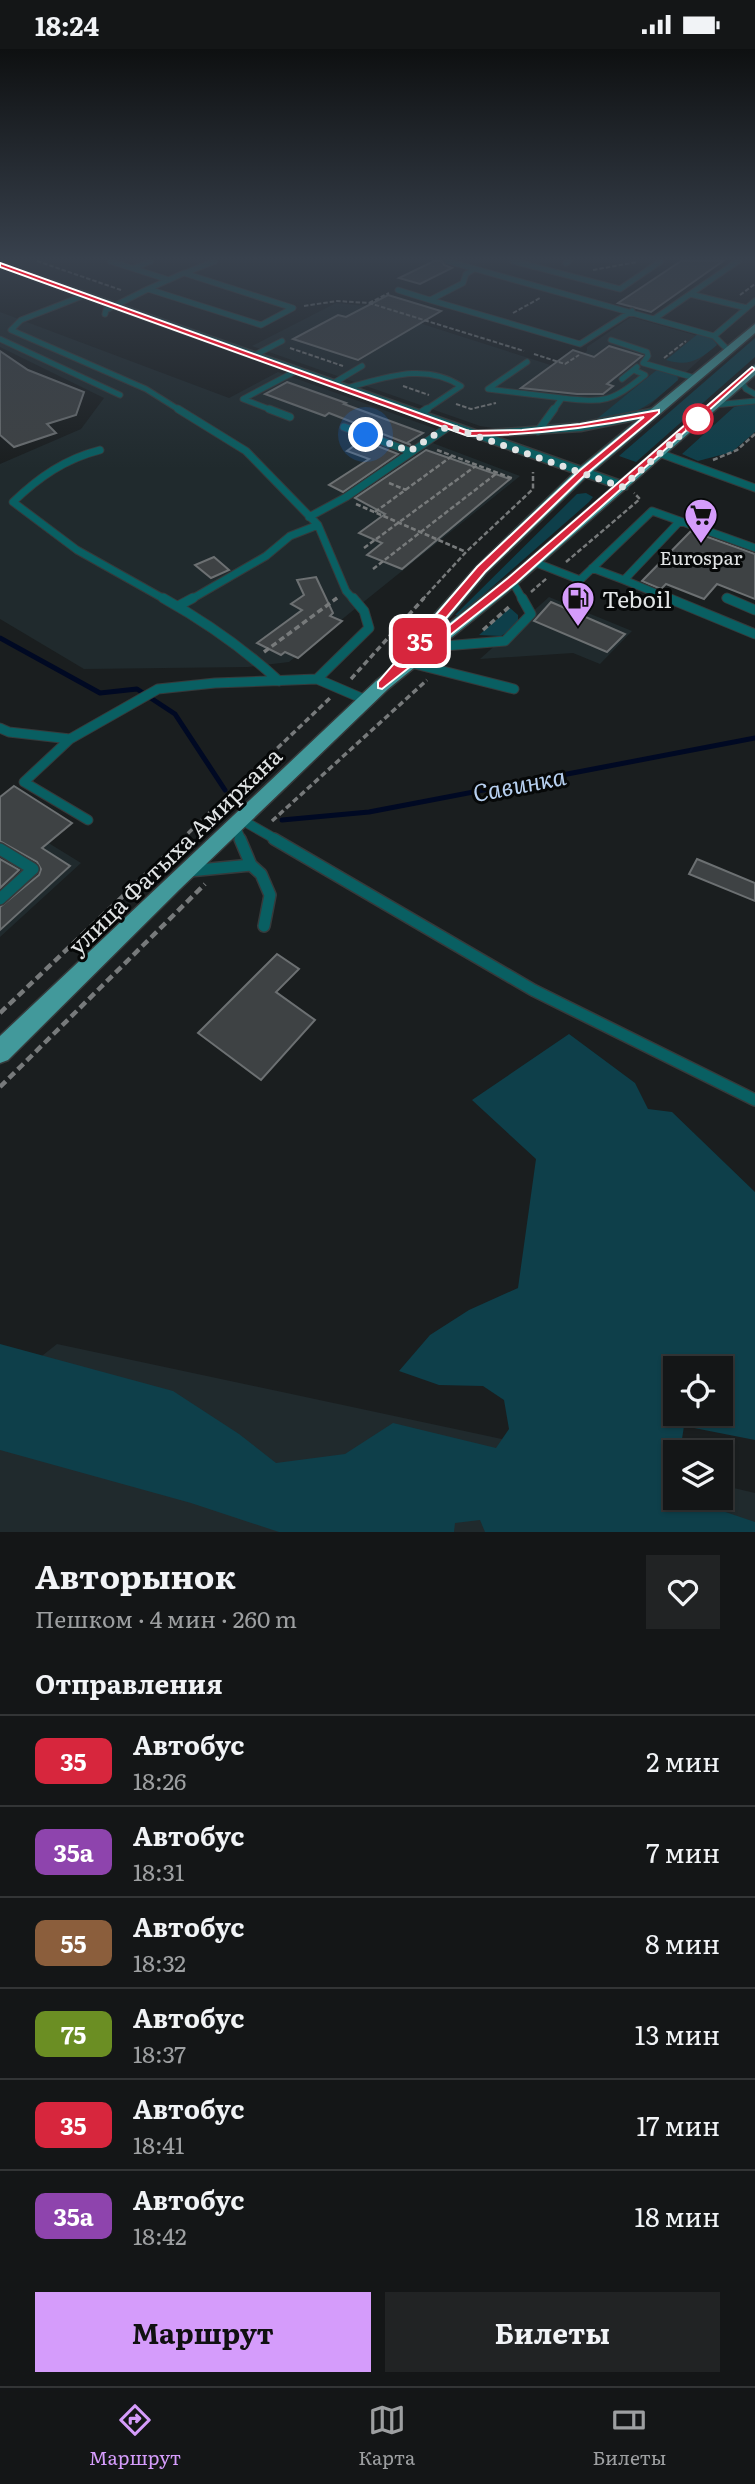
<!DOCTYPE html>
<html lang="ru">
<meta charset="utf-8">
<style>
:root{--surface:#141617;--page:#212324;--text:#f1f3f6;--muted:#9d9fa1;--line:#333536;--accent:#d59cfb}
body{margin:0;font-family:Literata,serif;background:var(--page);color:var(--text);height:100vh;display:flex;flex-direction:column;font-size:26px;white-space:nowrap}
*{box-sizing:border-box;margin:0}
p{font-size:23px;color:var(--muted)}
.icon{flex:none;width:38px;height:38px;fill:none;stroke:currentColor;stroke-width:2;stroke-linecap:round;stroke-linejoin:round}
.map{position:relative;height:1483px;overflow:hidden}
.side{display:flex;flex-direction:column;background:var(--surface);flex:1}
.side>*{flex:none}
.badge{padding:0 14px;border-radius:10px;font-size:24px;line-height:46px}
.controls{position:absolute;left:663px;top:1307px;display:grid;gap:14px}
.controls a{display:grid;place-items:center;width:70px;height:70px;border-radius:0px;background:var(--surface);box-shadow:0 2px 5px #0004,0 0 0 2px var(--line);font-size:35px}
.you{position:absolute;width:35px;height:35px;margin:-18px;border:5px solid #fff;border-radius:50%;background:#1a73e8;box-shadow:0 0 0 10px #1a73e833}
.map>.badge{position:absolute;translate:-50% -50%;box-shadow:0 0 0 4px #fff}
h2{padding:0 35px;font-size:26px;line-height:63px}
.round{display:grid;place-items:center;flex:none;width:74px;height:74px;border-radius:0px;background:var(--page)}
.headline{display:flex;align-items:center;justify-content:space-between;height:119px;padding:0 35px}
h1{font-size:33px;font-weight:700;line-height:52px}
.button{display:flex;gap:14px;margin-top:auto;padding:14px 35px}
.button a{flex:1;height:80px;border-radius:0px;background:var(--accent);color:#111;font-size:28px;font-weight:700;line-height:80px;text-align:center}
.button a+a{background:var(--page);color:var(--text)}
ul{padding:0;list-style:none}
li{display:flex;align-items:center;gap:21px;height:91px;padding:0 35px;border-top:2px solid var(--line)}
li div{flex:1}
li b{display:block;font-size:26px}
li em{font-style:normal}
li .badge{min-width:77px;font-weight:700;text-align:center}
.status{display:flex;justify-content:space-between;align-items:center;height:49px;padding:0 35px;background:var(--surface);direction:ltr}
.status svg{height:19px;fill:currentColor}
.tabs{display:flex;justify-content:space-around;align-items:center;height:98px;border-top:2px solid var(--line);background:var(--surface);font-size:19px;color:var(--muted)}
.tabs a{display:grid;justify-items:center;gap:4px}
.tabs .current{color:var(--accent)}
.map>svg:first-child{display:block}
</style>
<div class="status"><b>18:24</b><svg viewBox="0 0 49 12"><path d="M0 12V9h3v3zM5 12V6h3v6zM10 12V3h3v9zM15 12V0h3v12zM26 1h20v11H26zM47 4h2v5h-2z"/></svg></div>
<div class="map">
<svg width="755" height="1483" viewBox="0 0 755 1483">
<rect width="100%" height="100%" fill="#1a1e1f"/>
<!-- built -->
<path fill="#202a2d" d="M 336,254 L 366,257 L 563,320 L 587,302 L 587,298 L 631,268 L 719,293 L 649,357 L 614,371 L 528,381 L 506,381 L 480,377 L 252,297 Z
M 0,263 L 229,349 L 278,323 L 436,380 L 422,390 L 520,427 L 289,613 L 248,618 L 84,620 L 0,570 L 0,415 L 81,380 L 104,349 L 0,298 Z
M 549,548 L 632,582 L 600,615 L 573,604 L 480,610 Z
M 0,764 L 81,814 L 0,888 Z
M 57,1295 L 675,1427 L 676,1449 L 721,1449 L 721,1436 L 755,1444 L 755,1483 L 0,1483 L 0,1340 Z"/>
<!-- green -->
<path fill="#0e3f4a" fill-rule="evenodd" d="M 699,284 L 712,289 L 717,296 C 699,311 689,318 666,311 Z
M 755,289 L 755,308 L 636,413 L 619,407 Z
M 658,320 L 677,326 L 678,331 C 643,362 639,364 593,373 Z
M 755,353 L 755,383 L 732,403 L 698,412 L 682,405 L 734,358 Z
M 586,444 L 593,448 L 589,453 L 460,566 L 455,566 L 577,445 Z
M 510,559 L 518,566 L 518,577 L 501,587 L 479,586 Z
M 569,985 L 635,1034 L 648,1060 L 672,1063 L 755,1143 L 755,1391 L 684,1377 L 680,1403 L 676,1404 L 673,1445 L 676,1449 L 684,1449 L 755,1473 L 755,1483 L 485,1483 L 480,1471 L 455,1474 L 454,1483 L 279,1483 L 191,1454 L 0,1401 L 0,1295 L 173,1342 L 239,1385 L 276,1414 L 345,1405 L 393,1374 L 496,1399 L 509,1380 L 504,1351 L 483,1337 L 439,1336 L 399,1322 L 430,1286 L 469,1261 L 518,1239 L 536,1110 L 472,1051 ZM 676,1320 L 721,1320 L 721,1365 L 676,1365 Z"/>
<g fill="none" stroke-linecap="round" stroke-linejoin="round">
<!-- stream -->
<path stroke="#000923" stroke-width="5" d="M 0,589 L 100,644 L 137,640 L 175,665 L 225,741
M 282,771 L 369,763 L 755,689"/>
</g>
<!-- building -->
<path fill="#3e4244" stroke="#6c7072" stroke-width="2" d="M 434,212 L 442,212 L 444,216 L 452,219 L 420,235 L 399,229 Z
M 681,212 L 723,212 L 651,263 L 618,254 Z
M 388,246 L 441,262 L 358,311 L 293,290 L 338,266 L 346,268 Z
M 609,297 L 642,307 L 607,335 L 613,337 L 603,345 L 577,345 L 521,339 L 573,301 L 594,308 Z
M 0,302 L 28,321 L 84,343 L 76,366 L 47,375 L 56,384 L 14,398 L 0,386 Z
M 287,333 L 346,354 L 344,355 L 423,384 L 407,394 L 411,396 L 329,364 L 325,367 L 265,345 Z
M 362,391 L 398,405 L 343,443 L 329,436 L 369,410 L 347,402 Z
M 426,401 L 510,430 L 402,520 L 367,506 L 382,494 L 359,484 L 385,465 L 355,449 Z
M 691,482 L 755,505 L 755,550 L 717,535 L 704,550 L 666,535 L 661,540 L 642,532 Z
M 214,508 L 229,521 L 211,529 L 195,516 Z
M 316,528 L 333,564 L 330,567 L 342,572 L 298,609 L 285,603 L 281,606 L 257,594 L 302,561 L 291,555 L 304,546 L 297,531 Z
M 551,553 L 604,576 L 625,585 L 607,603 L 534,572 Z
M 14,737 L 72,774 L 42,799 L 70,817 L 0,881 L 0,858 L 39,826 L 41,820 L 37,813 L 0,792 L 0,748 Z
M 0,810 L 19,821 L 0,839 Z
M 697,810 L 755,834 L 755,852 L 689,825 Z
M 277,905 L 299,920 L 276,943 L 315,971 L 261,1031 L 198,984 Z"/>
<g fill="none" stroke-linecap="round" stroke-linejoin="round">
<defs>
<path id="service-far3" d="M 110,212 L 169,231
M 447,212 L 714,287
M 513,212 L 620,240 L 661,212
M 566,214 L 569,212
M 134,219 L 151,212
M 474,220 L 466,225 L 463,234 L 430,251 L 580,295 L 632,262
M 184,224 L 293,259 L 261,276 L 148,240 Z
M 185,224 L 215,212
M 398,241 L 430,251
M 690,245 L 747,259
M 85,246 L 21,271 L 11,281 L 146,340 L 181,362
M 105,265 L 106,261 L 148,240
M 654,270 L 738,212
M 0,290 L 120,346
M 611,291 L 647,303 L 648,307 L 643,314 L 695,329
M 728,301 L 714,287 L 755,252
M 253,307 L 282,292
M 527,313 L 488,340 L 562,349
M 622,330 L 637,318
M 741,332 L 746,340 L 755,345
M 332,335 L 362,317
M 346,339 C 385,329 424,313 461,337 L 424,362
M 714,356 L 755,352
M 274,362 L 243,350 L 296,322
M 553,362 L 562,349 C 605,354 611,353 645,326 L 634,321"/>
<path id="service-far2" d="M 178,360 L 246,402 L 318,476 L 346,542 L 354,551
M 269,360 L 290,368
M 418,366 L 427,360
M 344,378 L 409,402
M 538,382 L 554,360
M 100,401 C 65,410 39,428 13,453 L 77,501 L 166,551
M 659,404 L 755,439
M 309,468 L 346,448 L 448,378
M 534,513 L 580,531 L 652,462 L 755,499
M 592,519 L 624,531 L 680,472
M 624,531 L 673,551
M 512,532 L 523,551
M 726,549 L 731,551
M 190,551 L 266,507 L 290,487 L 318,476"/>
<path id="service-far1" d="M 163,549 C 206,573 243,599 279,632
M 668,549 L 755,585
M 727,549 L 755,561
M 178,557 L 193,549
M 432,598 L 505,592 L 531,565 L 522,549
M 411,614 L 514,640
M 317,630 L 369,579 L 364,562 L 353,549
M 0,679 L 9,683 L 70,690 L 158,640 L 215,634 L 317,630 L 366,651
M 70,690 L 24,733 L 88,771
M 242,771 L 277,791
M 235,777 L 241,791"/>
<path id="service" d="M 240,790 L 251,816 L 261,825 L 270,846 L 264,877
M 274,790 L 533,941 L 755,1051
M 0,800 L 33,820 L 0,850
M 189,822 L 251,816"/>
<path id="tertiary" d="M 0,213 L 478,382 L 581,374 L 655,359 L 661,363 L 655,367 L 581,382 L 494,387 L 627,434 L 627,440 L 622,441 L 0,219 Z"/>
<path id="primary" d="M 755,275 L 755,284 L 587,427 L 486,524 L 434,586 L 507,529 L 755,316 L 755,326 L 517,535 L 388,640 L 180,840 L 8,1011 L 0,1014 L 0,987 L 376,632 L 403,610 L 400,606 L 402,602 L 476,518 L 577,421 Z"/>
</defs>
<!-- service-far3 casing -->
<use href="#service-far3" stroke="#363a3b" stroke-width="7"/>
<!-- service-far2 casing -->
<use href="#service-far2" stroke="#363a3b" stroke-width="9"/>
<!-- service-far1 casing -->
<use href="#service-far1" stroke="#363a3b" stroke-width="11"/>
<!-- service casing -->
<use href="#service" stroke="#363a3b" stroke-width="14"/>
<!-- tertiary casing -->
<use href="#tertiary" stroke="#363a3b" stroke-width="3"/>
<!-- primary casing -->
<use href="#primary" stroke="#363a3b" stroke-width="3"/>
<!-- path-far3 -->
<path stroke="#777a7b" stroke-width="2" stroke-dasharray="4.5 2" stroke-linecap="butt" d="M 37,212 L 121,241
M 593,221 L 637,213
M 740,246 L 755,235
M 369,254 L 389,244
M 304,257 L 337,252 L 369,254 L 524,302
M 513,264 L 540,249
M 290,299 L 343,317
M 534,305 L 565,315 L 579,306
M 664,309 L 686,292
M 403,337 L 429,346
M 456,355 L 471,360 L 496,354"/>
<!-- path-far2 -->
<path stroke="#777a7b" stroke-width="2.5" stroke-dasharray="5 2.5" stroke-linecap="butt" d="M 437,401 L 514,430
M 713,411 L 737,401 L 755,385
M 389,434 L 406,441
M 356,455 L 466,503
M 375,463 L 452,407
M 364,499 L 477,416
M 566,513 L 640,450 L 634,444
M 373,520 L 497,424
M 531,543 L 547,529
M 334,551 L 337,549
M 422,551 L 466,503 L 533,440 L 533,423"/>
<!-- path-far1 -->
<path stroke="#777a7b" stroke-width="3.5" stroke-dasharray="6 3.5" stroke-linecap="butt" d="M 483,581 L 509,558
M 264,603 L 337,549
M 351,630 L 424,549
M 272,772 L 427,631
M 181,791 L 330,649"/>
<!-- path -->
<path stroke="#777a7b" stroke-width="4.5" stroke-dasharray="8 4.5" stroke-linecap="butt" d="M 0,964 L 183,790
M 0,1038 L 205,835"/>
<!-- service-far3 -->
<use href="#service-far3" stroke="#095f62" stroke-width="5"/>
<!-- service-far2 -->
<use href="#service-far2" stroke="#095f62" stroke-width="7"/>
<!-- service-far1 -->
<use href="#service-far1" stroke="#095f62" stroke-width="9"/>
<!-- service -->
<use href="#service" stroke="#095f62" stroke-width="11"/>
<!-- tertiary -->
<use href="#tertiary" fill="#095f62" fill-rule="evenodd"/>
<!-- primary -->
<use href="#primary" fill="#42999b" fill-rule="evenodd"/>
</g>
<!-- sky -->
<linearGradient id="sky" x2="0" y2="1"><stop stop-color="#0e1011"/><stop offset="0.5" stop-color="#38414d"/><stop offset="1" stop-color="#38414d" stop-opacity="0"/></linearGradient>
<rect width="755" height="420" fill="url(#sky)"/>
<!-- line -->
<path fill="#d7263d" stroke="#fff" stroke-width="2" d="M 0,214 L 469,382 L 522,381 L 580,375 L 659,361 L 659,364 L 585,426 L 485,523 L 420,600 L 508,529 L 752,318 L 755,320 L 516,534 L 382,640 L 378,639 L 378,633 L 477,518 L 579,422 L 644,368 C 585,380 528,386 468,387 L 0,218 Z"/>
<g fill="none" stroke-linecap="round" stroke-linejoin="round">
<!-- walk -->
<path stroke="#e1e4e5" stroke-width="7" stroke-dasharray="0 12.6" d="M 366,386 L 410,402 L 448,377 L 622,438 L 702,367 L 698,370"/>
</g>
<!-- icons -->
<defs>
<symbol id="supermarket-pin" viewBox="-11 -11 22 30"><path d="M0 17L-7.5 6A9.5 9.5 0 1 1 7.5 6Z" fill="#d59cfb" stroke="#060808"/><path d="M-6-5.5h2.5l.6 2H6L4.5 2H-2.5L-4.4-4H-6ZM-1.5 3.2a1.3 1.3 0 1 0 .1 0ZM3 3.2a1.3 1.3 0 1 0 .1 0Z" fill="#111"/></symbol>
<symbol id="fuel-pin" viewBox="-11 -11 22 30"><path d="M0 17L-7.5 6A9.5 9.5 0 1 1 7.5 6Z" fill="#d59cfb" stroke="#060808"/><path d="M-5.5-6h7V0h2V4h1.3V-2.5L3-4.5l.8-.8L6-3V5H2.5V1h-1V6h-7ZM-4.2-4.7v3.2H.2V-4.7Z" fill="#111"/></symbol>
</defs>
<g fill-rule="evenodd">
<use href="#supermarket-pin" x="682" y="447" width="38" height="52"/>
<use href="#fuel-pin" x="559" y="530" width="38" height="52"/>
</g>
<!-- markers -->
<circle fill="#fff" stroke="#d7263d" stroke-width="3.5" cx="698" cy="370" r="14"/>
<g text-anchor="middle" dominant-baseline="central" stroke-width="6" stroke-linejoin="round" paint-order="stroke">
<!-- far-poi labels -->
<g font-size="19" fill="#e1e4e5" stroke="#060808">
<text x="701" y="508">Eurospar</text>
</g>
<!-- poi labels -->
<g font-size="23" fill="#e1e4e5" stroke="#060808" text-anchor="start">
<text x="602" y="549">Teboil</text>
</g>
<!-- street labels -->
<g font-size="23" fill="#e1e4e5" stroke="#060808">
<text transform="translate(174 801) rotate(-44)">улица Фатыха Амирхана</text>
</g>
<!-- water labels -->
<g font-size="24" font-style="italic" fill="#b6cfef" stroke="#060808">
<text transform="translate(519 734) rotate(-11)">Савинка</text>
</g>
</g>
</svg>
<div class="controls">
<a><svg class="icon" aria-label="locate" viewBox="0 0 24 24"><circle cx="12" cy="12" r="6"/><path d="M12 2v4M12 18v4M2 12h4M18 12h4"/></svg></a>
<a><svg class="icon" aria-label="layers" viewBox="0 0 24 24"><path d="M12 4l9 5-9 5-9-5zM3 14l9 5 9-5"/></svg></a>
</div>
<div class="you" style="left:366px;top:386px"></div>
<b class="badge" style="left:420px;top:592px;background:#d7263d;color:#fff">35</b>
</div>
<section class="side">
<div class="headline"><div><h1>Авторынок</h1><p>Пешком · 4 мин · 260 m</p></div><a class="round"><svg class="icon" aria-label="heart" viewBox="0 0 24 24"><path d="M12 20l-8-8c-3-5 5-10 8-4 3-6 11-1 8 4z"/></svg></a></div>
<h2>Отправления</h2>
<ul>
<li><span class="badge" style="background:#d7263d;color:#fff">35</span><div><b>Автобус</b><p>18:26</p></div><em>2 мин</em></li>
<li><span class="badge" style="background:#8e44ad;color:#fff">35a</span><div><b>Автобус</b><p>18:31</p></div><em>7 мин</em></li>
<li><span class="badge" style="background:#8b5e3c;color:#fff">55</span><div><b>Автобус</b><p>18:32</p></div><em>8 мин</em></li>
<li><span class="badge" style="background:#6b8e23;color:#fff">75</span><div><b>Автобус</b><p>18:37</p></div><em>13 мин</em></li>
<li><span class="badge" style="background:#d7263d;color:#fff">35</span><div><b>Автобус</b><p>18:41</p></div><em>17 мин</em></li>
<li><span class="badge" style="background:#8e44ad;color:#fff">35a</span><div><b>Автобус</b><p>18:42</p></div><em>18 мин</em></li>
</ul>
<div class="button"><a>Маршрут</a><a>Билеты</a></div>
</section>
<nav class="tabs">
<a class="current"><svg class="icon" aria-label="directions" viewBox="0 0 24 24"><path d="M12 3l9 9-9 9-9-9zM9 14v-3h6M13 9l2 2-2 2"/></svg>Маршрут</a>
<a><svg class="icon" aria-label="map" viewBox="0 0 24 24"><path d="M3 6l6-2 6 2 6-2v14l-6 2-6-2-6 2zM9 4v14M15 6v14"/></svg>Карта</a>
<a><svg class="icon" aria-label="tickets" viewBox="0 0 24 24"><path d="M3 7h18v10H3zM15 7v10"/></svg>Билеты</a>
</nav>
